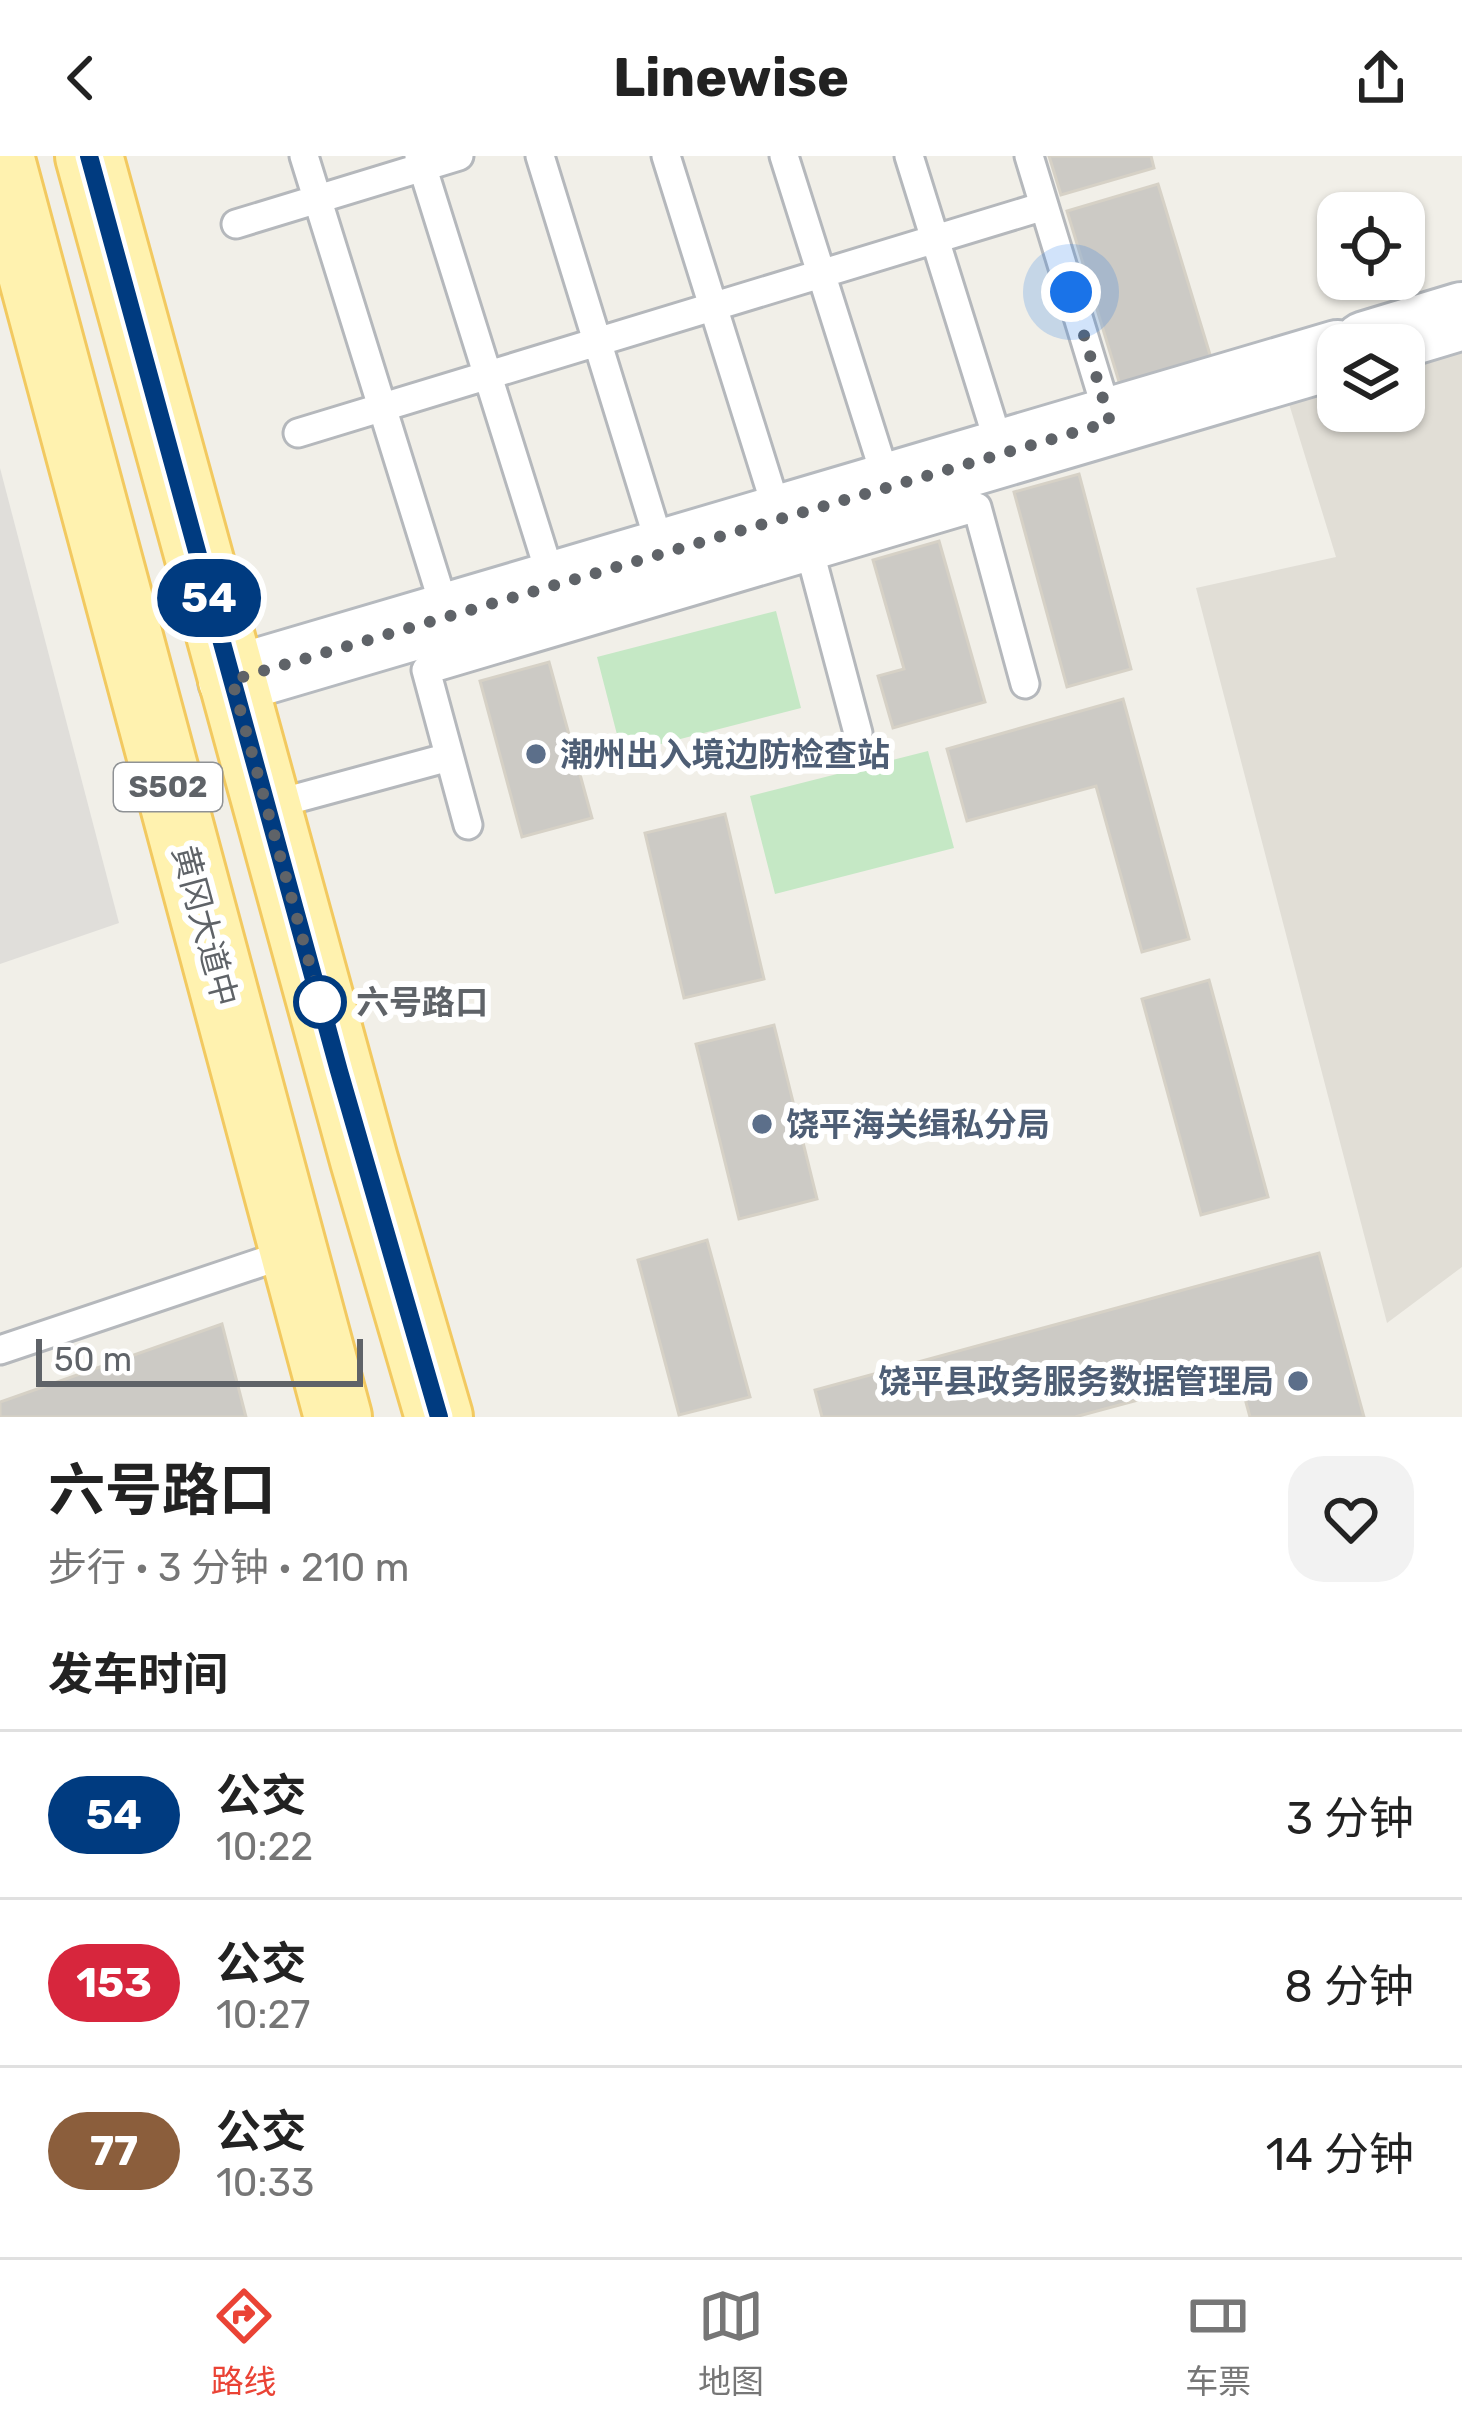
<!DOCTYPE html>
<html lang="zh">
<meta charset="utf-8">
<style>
:root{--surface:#fff;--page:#f2f2f2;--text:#222;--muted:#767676;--line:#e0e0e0;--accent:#ea4335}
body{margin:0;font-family:Rubik,"Noto Sans SC",sans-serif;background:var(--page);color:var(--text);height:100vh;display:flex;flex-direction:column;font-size:45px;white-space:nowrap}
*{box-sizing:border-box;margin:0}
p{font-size:39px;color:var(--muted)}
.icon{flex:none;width:66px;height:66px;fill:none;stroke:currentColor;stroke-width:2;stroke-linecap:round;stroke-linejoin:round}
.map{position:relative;height:1261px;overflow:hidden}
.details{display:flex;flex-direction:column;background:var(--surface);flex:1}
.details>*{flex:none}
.badge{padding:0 24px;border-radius:39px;font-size:42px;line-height:78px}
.controls{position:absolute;left:1317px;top:36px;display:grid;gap:24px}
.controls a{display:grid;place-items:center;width:108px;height:108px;border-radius:24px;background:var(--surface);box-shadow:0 3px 9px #0004;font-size:60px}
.scale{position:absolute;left:36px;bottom:30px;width:327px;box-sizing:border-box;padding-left:12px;border:6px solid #5f6368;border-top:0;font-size:33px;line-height:42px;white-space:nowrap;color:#5f6368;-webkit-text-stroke:9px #fff;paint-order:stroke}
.you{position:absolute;width:60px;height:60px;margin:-30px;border:9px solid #fff;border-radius:50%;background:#1a73e8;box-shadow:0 0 0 18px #1a73e833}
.map>.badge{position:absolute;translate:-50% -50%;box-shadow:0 0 0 6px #fff}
h2{padding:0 48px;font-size:45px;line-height:108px}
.round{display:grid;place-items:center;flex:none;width:126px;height:126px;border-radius:36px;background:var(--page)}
.summary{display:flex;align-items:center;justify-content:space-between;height:204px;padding:0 48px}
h1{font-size:57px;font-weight:700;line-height:90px}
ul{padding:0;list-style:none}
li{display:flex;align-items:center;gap:36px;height:168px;padding:0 48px;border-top:3px solid var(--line)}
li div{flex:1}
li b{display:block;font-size:45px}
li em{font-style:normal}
li .badge{min-width:132px;font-weight:700;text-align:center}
header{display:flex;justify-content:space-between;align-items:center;height:156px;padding:0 48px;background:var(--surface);font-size:54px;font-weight:700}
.menu{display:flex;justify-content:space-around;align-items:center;height:168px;border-top:3px solid var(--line);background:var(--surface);font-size:33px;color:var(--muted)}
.menu a{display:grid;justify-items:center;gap:6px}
.menu .current{color:var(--accent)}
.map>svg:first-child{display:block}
</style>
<header><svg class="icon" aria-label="back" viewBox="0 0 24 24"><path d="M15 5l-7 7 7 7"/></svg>Linewise<svg class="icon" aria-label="share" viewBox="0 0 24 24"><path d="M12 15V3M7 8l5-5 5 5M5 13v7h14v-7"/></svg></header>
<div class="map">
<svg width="1462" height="1261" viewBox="0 0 1462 1261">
<rect width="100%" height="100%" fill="#f1efe8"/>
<!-- industrial -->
<path fill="#e0deda" d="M 0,312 L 119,767 L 0,808 Z"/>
<!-- education -->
<path fill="#e1ded6" d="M 1462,183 L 1462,1111 L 1387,1167 L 1196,432 L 1336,401 L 1286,238 L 1338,222 L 1338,255 L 1404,255 L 1404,201 Z"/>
<!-- green -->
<path fill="#c5e8c5" d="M 776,455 L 801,552 L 622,598 L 597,501 Z
M 928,595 L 954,692 L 775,738 L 750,640 Z"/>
<!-- building -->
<path fill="#cccac5" stroke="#d6d1c6" stroke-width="3" d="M 1049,0 L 1151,0 L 1154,12 L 1061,39 Z
M 1158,28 L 1211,202 L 1120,229 L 1067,55 Z
M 1079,318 L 1131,513 L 1067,531 L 1014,336 Z
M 939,385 L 985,546 L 893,572 L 878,520 L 904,513 L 873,404 Z
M 549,506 L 592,662 L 522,681 L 480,525 Z
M 1123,543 L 1189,783 L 1142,796 L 1096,630 L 967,665 L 947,593 Z
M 725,658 L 764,823 L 684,842 L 645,677 Z
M 1209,824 L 1268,1041 L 1201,1059 L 1142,843 Z
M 774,869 L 817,1043 L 739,1063 L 696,888 Z
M 707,1084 L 750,1241 L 679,1259 L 638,1104 Z
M 1319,1097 L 1364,1261 L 1250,1261 L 1238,1217 L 1075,1261 L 822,1261 L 815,1234 Z
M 222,1168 L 246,1261 L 0,1261 L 0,1246 Z"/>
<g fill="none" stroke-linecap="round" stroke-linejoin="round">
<defs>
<path id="lane" d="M 304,0 L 448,463
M 419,0 L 554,431
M 540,0 L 663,399
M 666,0 L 780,364
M 784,0 L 889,332
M 909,0 L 1002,298
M 1029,0 L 1110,266
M 236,68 L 459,0
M 298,277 L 1044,50
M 811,400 L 858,577
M 268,650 L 449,601
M 468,669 L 426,514 L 977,351 L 1025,528
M 0,1194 L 292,1096"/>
<path id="secondary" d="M 1366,189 L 1462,160
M 232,524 L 1338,198"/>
<path id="primary" d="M 0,0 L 338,1261
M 89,0 L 364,1004 L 439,1261"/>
</defs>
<!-- lane casing -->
<use href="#lane" stroke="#b5b8bc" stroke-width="33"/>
<!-- secondary casing -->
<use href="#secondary" stroke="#b6babf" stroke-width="72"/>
<!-- primary casing -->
<use href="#primary" stroke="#f2c960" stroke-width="72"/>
<!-- lane -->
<use href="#lane" stroke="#fff" stroke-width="27"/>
<!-- secondary -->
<use href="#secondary" stroke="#fff" stroke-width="66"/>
<!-- primary -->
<use href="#primary" stroke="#fff2af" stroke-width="66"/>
</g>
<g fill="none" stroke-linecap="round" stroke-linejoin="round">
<defs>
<path id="line" d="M 89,0 L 339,915 L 439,1261"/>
</defs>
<!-- line casing -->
<use href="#line" stroke="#fff" stroke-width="27"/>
<!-- line -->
<use href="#line" stroke="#003b80" stroke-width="18"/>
<!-- walk -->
<path stroke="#5f6368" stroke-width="12" stroke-dasharray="0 21.6" d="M 320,846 L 232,524 L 1110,266 L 1071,136"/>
</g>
<!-- markers -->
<g fill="#5c6f8a" stroke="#fff" stroke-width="4.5">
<circle cx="536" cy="598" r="12"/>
<circle cx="762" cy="968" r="12"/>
<circle cx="1298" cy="1225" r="12"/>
</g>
<circle fill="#fff" stroke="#003b80" stroke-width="6" cx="320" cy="846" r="24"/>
<g text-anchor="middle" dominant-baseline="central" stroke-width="12" stroke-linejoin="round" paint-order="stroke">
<!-- shield labels -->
<rect fill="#fff" stroke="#8f9295" stroke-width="3" x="114" y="607" width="108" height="48" rx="9"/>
<g font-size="30" font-weight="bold" fill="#5f6368">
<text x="168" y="631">S502</text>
</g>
<!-- service labels -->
<g font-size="33" font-weight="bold" fill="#4e5e75" stroke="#fff" text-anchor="start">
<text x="560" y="598">潮州出入境边防检查站</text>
<text x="786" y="968">饶平海关缉私分局</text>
<text x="1274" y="1225" text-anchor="end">饶平县政务服务数据管理局</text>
</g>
<!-- street labels -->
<g font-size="33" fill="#5f6368" stroke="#fff">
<text transform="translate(205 770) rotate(75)">黄冈大道中</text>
</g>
<!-- stop labels -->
<g font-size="33" font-weight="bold" fill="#5f6368" stroke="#fff" text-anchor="start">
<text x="356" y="846">六号路口</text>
</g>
</g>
</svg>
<div class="controls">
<a><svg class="icon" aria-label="locate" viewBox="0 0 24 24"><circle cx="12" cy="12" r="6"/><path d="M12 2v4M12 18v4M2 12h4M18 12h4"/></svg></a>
<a><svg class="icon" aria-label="layers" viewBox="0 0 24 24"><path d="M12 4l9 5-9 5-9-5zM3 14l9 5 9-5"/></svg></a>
</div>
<div class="scale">50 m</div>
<div class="you" style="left:1071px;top:136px"></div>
<b class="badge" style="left:209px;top:442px;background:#003b80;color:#fff">54</b>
</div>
<section class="details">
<div class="summary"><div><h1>六号路口</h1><p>步行 · 3 分钟 · 210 m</p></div><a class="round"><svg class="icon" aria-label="heart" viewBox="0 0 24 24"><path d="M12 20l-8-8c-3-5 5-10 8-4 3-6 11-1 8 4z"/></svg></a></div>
<h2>发车时间</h2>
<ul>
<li><span class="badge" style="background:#003b80;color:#fff">54</span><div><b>公交</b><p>10:22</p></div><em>3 分钟</em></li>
<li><span class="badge" style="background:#d7263d;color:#fff">153</span><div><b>公交</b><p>10:27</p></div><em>8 分钟</em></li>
<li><span class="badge" style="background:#8b5e3c;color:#fff">77</span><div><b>公交</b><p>10:33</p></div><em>14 分钟</em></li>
</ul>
</section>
<nav class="menu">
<a class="current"><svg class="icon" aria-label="directions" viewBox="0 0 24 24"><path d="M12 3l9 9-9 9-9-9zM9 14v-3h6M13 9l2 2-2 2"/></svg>路线</a>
<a><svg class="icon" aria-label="map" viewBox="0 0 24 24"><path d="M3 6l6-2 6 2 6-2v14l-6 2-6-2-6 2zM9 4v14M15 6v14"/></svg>地图</a>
<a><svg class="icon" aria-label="tickets" viewBox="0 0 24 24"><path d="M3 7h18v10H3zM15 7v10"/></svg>车票</a>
</nav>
